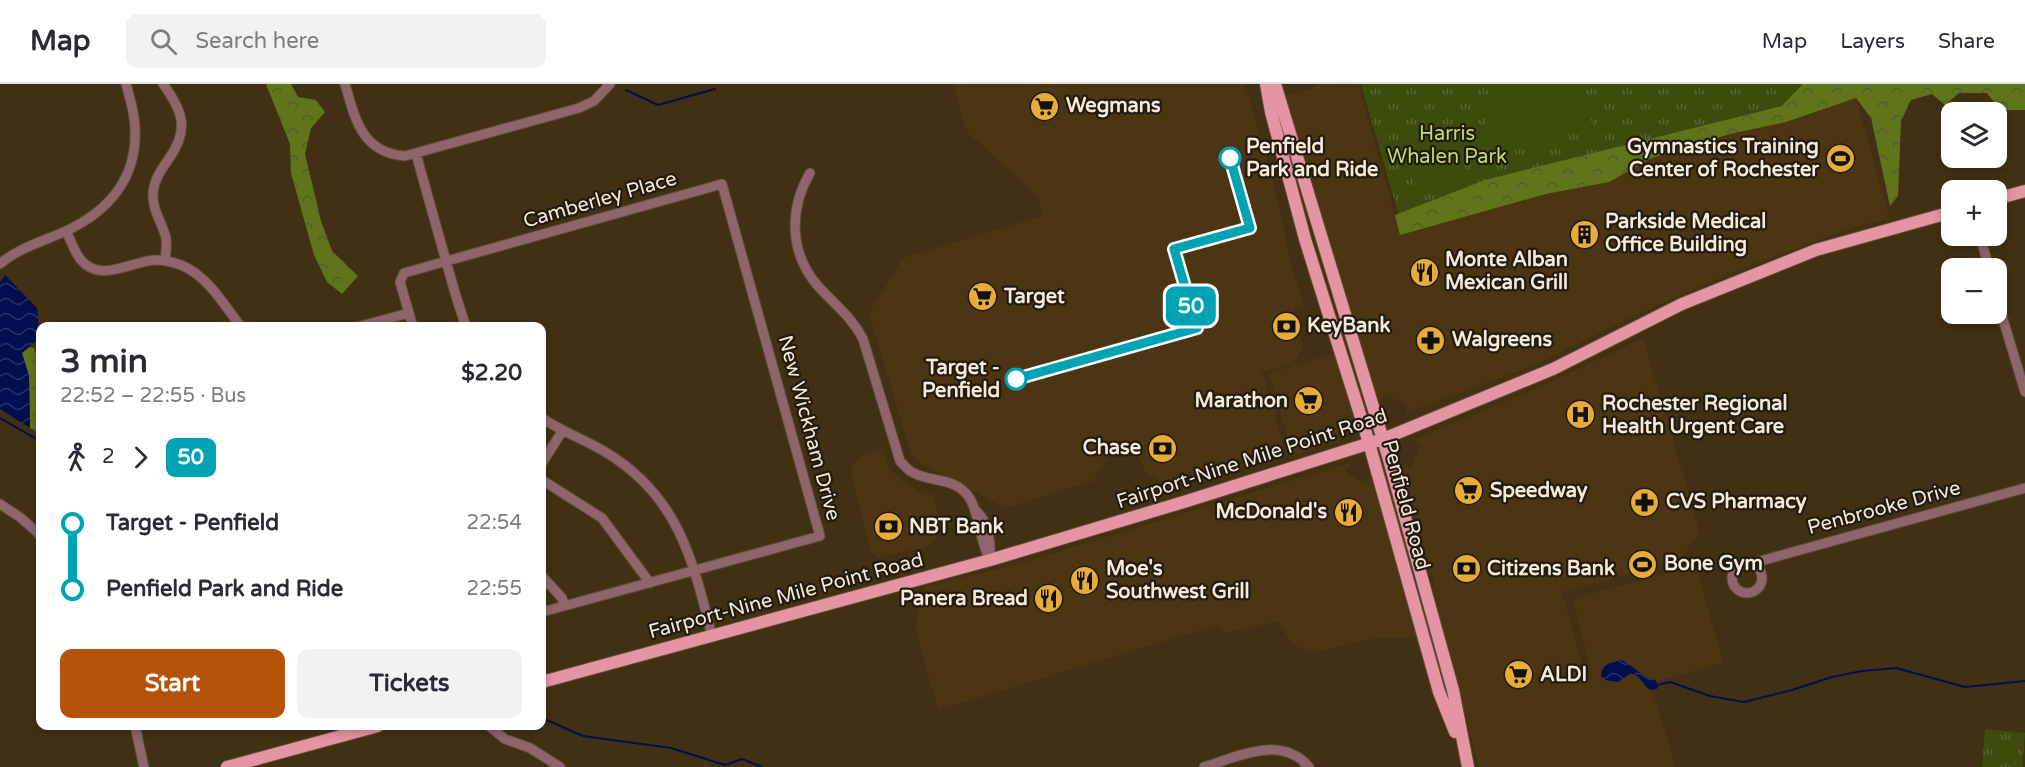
<!DOCTYPE html>
<meta charset="utf-8">
<style>
:root{--surface:#fff;--page:#f2f2f3;--text:#2b2b33;--muted:#7c7c81;--line:#e1e1e2;--accent:#b45309}
body{margin:0;font-family:"Varela Round",sans-serif;background:var(--page);color:var(--text);height:100vh;display:flex;flex-direction:column;font-size:22px;white-space:nowrap}
*{box-sizing:border-box;margin:0}
p{font-size:20px;color:var(--muted)}
.icon{flex:none;width:33px;height:33px;fill:none;stroke:currentColor;stroke-width:2;stroke-linecap:round;stroke-linejoin:round}
.map{position:relative;flex:1;overflow:hidden}
.side{position:absolute;left:36px;top:238px;width:510px;height:408px;display:flex;flex-direction:column;background:var(--surface);border-radius:12px;box-shadow:0 3px 9px #0003}
.side>*{flex:none}
.badge{padding:0 12px;border-radius:9px;font-size:21px;line-height:39px}
.tools{position:absolute;left:1941px;top:18px;display:grid;gap:12px}
.tools a{display:grid;place-items:center;width:66px;height:66px;border-radius:12px;background:var(--surface);box-shadow:0 3px 9px #0003;font-size:30px}
.map>.badge{position:absolute;translate:-50% -50%;box-shadow:0 0 0 3px #fff}
.legs{display:flex;align-items:center;gap:9px;height:66px;padding:0 24px;font-size:20px}
.legs p{margin-inline-start:auto}
.summary{display:flex;align-items:center;justify-content:space-between;height:102px;padding:0 24px}
h1{font-size:33px;font-weight:700;line-height:45px}
.action{display:flex;gap:12px;margin-top:auto;padding:12px 24px}
.action a{flex:1;height:69px;border-radius:12px;background:var(--accent);color:#fff;font-size:24px;font-weight:700;line-height:69px;text-align:center}
.action a+a{background:var(--page);color:var(--text)}
ul{padding:0 24px;list-style:none}
li{display:flex;align-items:center;gap:21px;height:66px;font-size:22px}
li i{display:grid;place-items:center;width:9px;height:100%;margin:0 8px;background:currentColor}
li i::after{content:'';width:15px;height:15px;margin:-8px;border:4px solid;border-radius:50%;background:var(--surface)}
li p{margin-inline-start:auto}
li:first-child i{background:linear-gradient(#0000 50%,currentColor 0)}
li:last-child i{background:linear-gradient(currentColor 50%,#0000 0)}
header{display:flex;align-items:center;gap:36px;box-sizing:border-box;height:84px;padding:0 30px;background:var(--surface);border-bottom:2px solid var(--line)}
header strong{font-size:28px}
nav{display:flex;gap:33px;margin-inline-start:auto;font-size:21px}
.search{width:420px;height:54px;background:var(--page);display:flex;align-items:center;gap:15px;box-sizing:border-box;padding:0 21px;border-radius:12px;color:var(--muted);font-size:22px}
.map>svg:first-child{display:block}
</style>
<header>
<strong>Map</strong>
<div class="search"><svg class="icon" aria-label="search" viewBox="0 0 24 24"><circle cx="10" cy="10" r="6"/><path d="M15 15l6 6"/></svg>Search here</div>
<nav><a>Map</a><a>Layers</a><a>Share</a></nav>
</header>
<div class="map">
<svg width="2025" height="683" viewBox="0 0 2025 683">
<defs>
<pattern id="grass-tufts" width="24" height="20" patternUnits="userSpaceOnUse" patternTransform="scale(1.5)"><rect width="24" height="20" fill="#3d4c0d"/><path d="M3 7l-1-3M5 7V3M7 7l1-3M15 17l-1-3M17 17v-4M19 17l1-3" fill="none" stroke="#5a6630"/></pattern>
<pattern id="forest-crowns" width="20" height="18" patternUnits="userSpaceOnUse" patternTransform="scale(1.5)"><rect width="20" height="18" fill="#607519"/><path d="M2 6a3 3 0 1 1 6 0M12 15a3 3 0 1 1 6 0" fill="none" stroke="#545b2f"/></pattern>
<pattern id="water-waves" width="16" height="10" patternUnits="userSpaceOnUse" patternTransform="scale(1.5)"><rect width="16" height="10" fill="#010f4f"/><path d="M0 5q4-4 8 0t8 0" fill="none" stroke="#273268"/></pattern>
</defs>
<rect width="100%" height="100%" fill="#423014"/>
<!-- built -->
<path fill="#4c3512" d="M 953,0 L 1245,0 L 1275,106 L 1291,179 L 1304,222 L 1293,225 L 1303,261 L 1293,281 L 1262,287 L 1284,361 L 1165,398 L 1146,389 L 1132,360 L 1111,368 L 1093,397 L 1005,424 L 922,380 L 911,369 L 869,230 L 874,221 L 903,174 L 1043,132 L 1038,112 L 967,48 Z
M 1320,0 L 1358,0 L 1400,150 L 1546,110 L 1609,98 L 1652,74 L 1730,50 L 1786,38 L 1856,14 L 1890,136 L 1869,139 L 1846,146 L 1738,186 L 1645,227 L 1533,282 L 1406,329 L 1406,320 L 1386,311 L 1378,317 L 1374,307 L 1286,12 L 1315,4 Z
M 1643,254 L 1700,449 L 1678,477 L 1562,508 L 1583,584 L 1582,596 L 1590,594 L 1591,587 L 1573,515 L 1681,485 L 1694,473 L 1723,579 L 1650,599 L 1676,683 L 1479,683 L 1436,520 L 1433,496 L 1401,381 L 1405,380 L 1409,384 L 1412,381 L 1420,362 L 1415,355 L 1544,301 Z
M 1335,269 L 1353,333 L 1346,332 L 1344,338 L 1340,341 L 1337,349 L 1341,356 L 1293,372 L 1269,289 Z
M 883,364 L 889,385 L 905,399 L 919,407 L 933,411 L 940,436 L 940,447 L 930,462 L 877,474 L 871,468 L 851,391 L 852,380 L 861,373 Z
M 1349,379 L 1350,385 L 1345,385 L 1347,389 L 1364,400 L 1371,394 L 1373,399 L 1417,553 L 1372,555 L 1311,569 L 1292,560 L 1278,537 L 1226,549 L 1218,541 L 938,626 L 916,547 L 918,523 L 926,502 L 1014,481 Z"/>
<!-- grass -->
<path fill="url(#grass-tufts)" d="M 1361,0 L 1858,0 L 1401,139 Z
M 1985,645 L 2025,649 L 2022,683 L 1982,683 Z"/>
<!-- forest -->
<path fill="url(#forest-crowns)" d="M 266,0 L 291,0 L 298,13 L 316,16 L 325,28 L 311,44 L 305,70 L 321,137 L 332,167 L 358,192 L 342,210 L 327,198 L 314,171 L 291,89 L 290,60 Z
M 1803,0 L 2025,0 L 2025,26 L 2000,26 L 1987,9 L 1959,9 L 1945,21 L 1932,10 L 1911,16 L 1901,37 L 1898,112 L 1890,122 L 1871,34 L 1856,14 L 1786,38 L 1730,50 L 1652,74 L 1609,98 L 1546,110 L 1400,151 L 1395,131 L 1485,96 L 1782,22 Z
M 29,263 L 34,264 L 40,282 L 40,349 L 30,344 L 29,292 L 22,269 Z"/>
<!-- pitch -->
<path fill="#3d4c0d" d="M 1534,0 L 1582,0 L 1593,43 L 1494,70 L 1480,15 Z
M 1448,47 L 1462,64 L 1466,90 L 1456,104 L 1434,105 L 1417,111 L 1410,80 L 1409,65 L 1425,52 Z"/>
<!-- water -->
<path fill="url(#water-waves)" d="M 5,191 L 37,224 L 40,254 L 22,269 L 29,292 L 30,344 L 0,325 L 0,198 Z
M 1622,576 L 1648,594 L 1655,596 L 1658,601 L 1657,605 L 1651,606 C 1642,602 1642,591 1630,590 L 1618,598 L 1605,596 L 1601,592 C 1602,579 1611,579 1622,576 Z"/>
<g fill="none" stroke-linecap="round" stroke-linejoin="round">
<!-- stream -->
<path stroke="#010f4f" stroke-width="2" d="M 626,6 L 658,21 L 715,5
M 0,334 L 40,357
M 1657,601 L 1670,598 L 1710,612 L 1744,618 L 1792,606 L 1832,593 L 1862,587 L 1896,584 L 1965,603 L 2025,597
M 542,634 L 583,652 L 671,664 L 725,681 L 742,675 L 762,683"/>
<defs>
<path id="minor" d="M 163,0 C 183,27 190,46 168,76 C 161,86 154,96 153,109 C 152,126 162,138 166,154 C 167,161 166,169 165,177
M 345,0 C 355,35 362,69 405,72 L 579,24 L 594,17 L 610,0
M 416,70 L 455,209 L 466,243
M 810,89 C 789,125 789,169 818,202 C 834,220 852,233 863,255 L 900,377 C 904,381 908,387 914,389 C 933,399 955,393 969,413 C 980,430 979,456 990,476
M 66,147 C 71,156 74,168 81,176 C 100,199 130,178 154,176 C 163,176 173,178 181,181 C 208,192 224,221 241,243
M 1980,152 L 1989,184
M 0,180 C 18,164 44,157 66,147 C 109,127 137,94 135,45 C 135,30 130,15 126,0
M 1996,212 L 2025,308
M 357,243 L 409,229
M 413,243 L 400,198 L 404,189 L 722,100 L 820,452 L 542,528
M 542,334 C 562,348 586,356 607,369 C 679,413 693,477 712,552
M 542,379 L 563,346
M 542,396 L 602,434 L 650,499
M 0,420 L 21,434 L 40,451
M 975,426 C 989,437 991,460 990,476
M1732 494a15 15 0 1 1 30 0a15 15 0 1 1-30 0Z
M 1753,479 L 2025,404
M 542,492 L 562,514 L 564,521
M 135,642 L 144,683
M 489,642 L 505,655 L 530,664 L 560,683
M 1204,683 C 1237,673 1281,650 1309,683"/>
<path id="major" d="M 1266,0 L 1271,28 L 1305,155 L 1369,359 L 1439,608 L 1455,648
M 1275,0 L 1388,372 L 1453,606 L 1468,683
M 1996,115 L 2025,107
M 542,598 L 990,476 L 1187,417 L 1383,355 L 1553,285 L 1682,220 L 1816,166 L 1952,128
M 227,683 L 378,642"/>
</defs>
<!-- minor casing -->
<use href="#minor" stroke="#5f4e34" stroke-width="11"/>
<!-- major casing -->
<use href="#major" stroke="#5f4e34" stroke-width="14"/>
<!-- minor -->
<use href="#minor" stroke="#8d656b" stroke-width="9"/>
<!-- major -->
<use href="#major" stroke="#e594a2" stroke-width="12"/>
</g>
<g fill="none" stroke-linecap="round" stroke-linejoin="round">
<defs>
<path id="line-1" d="M 1016,295 L 1197,244 L 1174,165 L 1250,144 L 1230,74"/>
</defs>
<!-- line-1 casing -->
<use href="#line-1" stroke="#fff" stroke-width="14"/>
<!-- line-1 -->
<use href="#line-1" stroke="#00a3b4" stroke-width="9"/>
</g>
<!-- icons -->
<defs>
<symbol id="supermarket-disc" viewBox="-11 -11 22 22"><circle r="9.5" fill="#e7ac36" stroke="#221a0e"/><path d="M-6-5.5h2.5l.6 2H6L4.5 2H-2.5L-4.4-4H-6ZM-1.5 3.2a1.3 1.3 0 1 0 .1 0ZM3 3.2a1.3 1.3 0 1 0 .1 0Z" fill="#111"/></symbol>
<symbol id="stadium-disc" viewBox="-11 -11 22 22"><circle r="9.5" fill="#e7ac36" stroke="#221a0e"/><path d="M0-5a6.5 5 0 1 0 0 10a6.5 5 0 1 0 0-10ZM-3.5-1.8h7v3.6h-7Z" fill="#111"/></symbol>
<symbol id="building-disc" viewBox="-11 -11 22 22"><circle r="9.5" fill="#e7ac36" stroke="#221a0e"/><path d="M-4-6H4V6H1V3H-1V6H-4ZM-2.5-4.3h1.7v1.8h-1.7ZM.8-4.3h1.7v1.8H.8ZM-2.5-1h1.7V.8h-1.7ZM.8-1h1.7V.8H.8Z" fill="#111"/></symbol>
<symbol id="restaurant-disc" viewBox="-11 -11 22 22"><circle r="9.5" fill="#e7ac36" stroke="#221a0e"/><path d="M-5-6h1v4h1v-4h1v4h1v-4h1v5L-1.5 .5V6h-2V.5L-5-1ZM5-6V6H3V1.5H1.5Q1.5-4 5-6Z" fill="#111"/></symbol>
<symbol id="bank-disc" viewBox="-11 -11 22 22"><circle r="9.5" fill="#e7ac36" stroke="#221a0e"/><path d="M-6-4H6V4H-6ZM0-2.3a2.3 2.3 0 1 0 0 4.6a2.3 2.3 0 1 0 0-4.6Z" fill="#111"/></symbol>
<symbol id="pharmacy-disc" viewBox="-11 -11 22 22"><circle r="9.5" fill="#e7ac36" stroke="#221a0e"/><path d="M-2-6h4v4h4v4h-4v4h-4v-4h-4v-4h4Z" fill="#111"/></symbol>
<symbol id="hospital-disc" viewBox="-11 -11 22 22"><circle r="9.5" fill="#e7ac36" stroke="#221a0e"/><path d="M-5-5h3v3.5h4V-5h3V5h-3V1.5h-4V5h-3Z" fill="#111"/></symbol>
</defs>
<g fill-rule="evenodd">
<use href="#supermarket-disc" x="1028" y="6" width="33" height="33"/>
<use href="#stadium-disc" x="1824" y="58" width="33" height="33"/>
<use href="#building-disc" x="1568" y="134" width="33" height="33"/>
<use href="#restaurant-disc" x="1408" y="172" width="33" height="33"/>
<use href="#supermarket-disc" x="966" y="196" width="33" height="33"/>
<use href="#bank-disc" x="1270" y="226" width="33" height="33"/>
<use href="#pharmacy-disc" x="1414" y="240" width="33" height="33"/>
<use href="#supermarket-disc" x="1292" y="300" width="33" height="33"/>
<use href="#hospital-disc" x="1564" y="314" width="33" height="33"/>
<use href="#bank-disc" x="1146" y="348" width="33" height="33"/>
<use href="#supermarket-disc" x="1452" y="390" width="33" height="33"/>
<use href="#pharmacy-disc" x="1628" y="402" width="33" height="33"/>
<use href="#restaurant-disc" x="1332" y="412" width="33" height="33"/>
<use href="#bank-disc" x="872" y="426" width="33" height="33"/>
<use href="#stadium-disc" x="1626" y="464" width="33" height="33"/>
<use href="#bank-disc" x="1450" y="468" width="33" height="33"/>
<use href="#restaurant-disc" x="1068" y="480" width="33" height="33"/>
<use href="#restaurant-disc" x="1032" y="498" width="33" height="33"/>
<use href="#supermarket-disc" x="1502" y="574" width="33" height="33"/>
</g>
<!-- markers -->
<g fill="#fff" stroke="#00a3b4" stroke-width="3">
<circle cx="1230" cy="74" r="10"/>
<circle cx="1016" cy="295" r="10"/>
</g>
<g text-anchor="middle" dominant-baseline="central" stroke-width="4.5" stroke-linejoin="round" paint-order="stroke">
<!-- poi labels -->
<g font-size="20" font-weight="bold" fill="#f5e9d9" stroke="#221a0e" text-anchor="start">
<text x="1066" y="22">Wegmans</text>
<text x="1819" y="63" text-anchor="end">Gymnastics Training<tspan x="1819" dy="23">Center of Rochester</tspan></text>
<text x="1605" y="138">Parkside Medical<tspan x="1605" dy="23">Office Building</tspan></text>
<text x="1445" y="176">Monte Alban<tspan x="1445" dy="23">Mexican Grill</tspan></text>
<text x="1004" y="213">Target</text>
<text x="1307" y="242">KeyBank</text>
<text x="1452" y="256">Walgreens</text>
<text x="1288" y="317" text-anchor="end">Marathon</text>
<text x="1602" y="320">Rochester Regional<tspan x="1602" dy="23">Health Urgent Care</tspan></text>
<text x="1141" y="364" text-anchor="end">Chase</text>
<text x="1490" y="407">Speedway</text>
<text x="1666" y="418">CVS Pharmacy</text>
<text x="1327" y="428" text-anchor="end">McDonald's</text>
<text x="909" y="443">NBT Bank</text>
<text x="1664" y="480">Bone Gym</text>
<text x="1106" y="485">Moe's<tspan x="1106" dy="23">Southwest Grill</tspan></text>
<text x="1487" y="485">Citizens Bank</text>
<text x="1028" y="515" text-anchor="end">Panera Bread</text>
<text x="1540" y="591">ALDI</text>
</g>
<!-- park labels -->
<g font-size="20" fill="#bddc69" stroke="#221a0e">
<text x="1447" y="50">Harris<tspan x="1447" dy="23">Whalen Park</tspan></text>
</g>
<!-- stop labels -->
<g font-size="20" font-weight="bold" fill="#f5e9d9" stroke="#221a0e" text-anchor="start">
<text x="1246" y="63">Penfield<tspan x="1246" dy="23">Park and Ride</tspan></text>
<text x="1000" y="284" text-anchor="end">Target -<tspan x="1000" dy="23">Penfield</tspan></text>
</g>
<!-- street labels -->
<g font-size="20" fill="#f5e9d9" stroke="#221a0e">
<text transform="translate(600 116) rotate(-16)">Camberley Place</text>
<text transform="translate(809 344) rotate(75)">New Wickham Drive</text>
<text transform="translate(1252 375) rotate(-18)">Fairport-Nine Mile Point Road</text>
<text transform="translate(1406 421) rotate(75)">Penfield Road</text>
<text transform="translate(1884 424) rotate(-15)">Penbrooke Drive</text>
<text transform="translate(786 512) rotate(-15)">Fairport-Nine Mile Point Road</text>
</g>
</g>
</svg>
<div class="tools">
<a><svg class="icon" aria-label="layers" viewBox="0 0 24 24"><path d="M12 4l9 5-9 5-9-5zM3 14l9 5 9-5"/></svg></a>
<a>+</a>
<a>−</a>
</div>
<b class="badge" style="left:1191px;top:222px;background:#00a3b4;color:#fff">50</b>
<section class="side">
<div class="summary"><div><h1>3 min</h1><p>22:52 – 22:55 · Bus</p></div><b>$2.20</b></div>
<div class="legs"><svg class="icon" aria-label="walk" viewBox="0 0 24 24"><circle cx="13" cy="4" r="2"/><path d="M13 8l-2 6 4 7M11 14l-3 7M7 12l3-4h3l4 4"/></svg>2<svg class="icon" aria-label="forward" viewBox="0 0 24 24"><path d="M9 5l7 7-7 7"/></svg><b class="badge" style="background:#00a3b4;color:#fff">50</b></div>
<ul>
<li><i style="color:#00a3b4"></i><b>Target - Penfield</b><p>22:54</p></li>
<li><i style="color:#00a3b4"></i><b>Penfield Park and Ride</b><p>22:55</p></li>
</ul>
<div class="action"><a>Start</a><a>Tickets</a></div>
</section>
</div>
